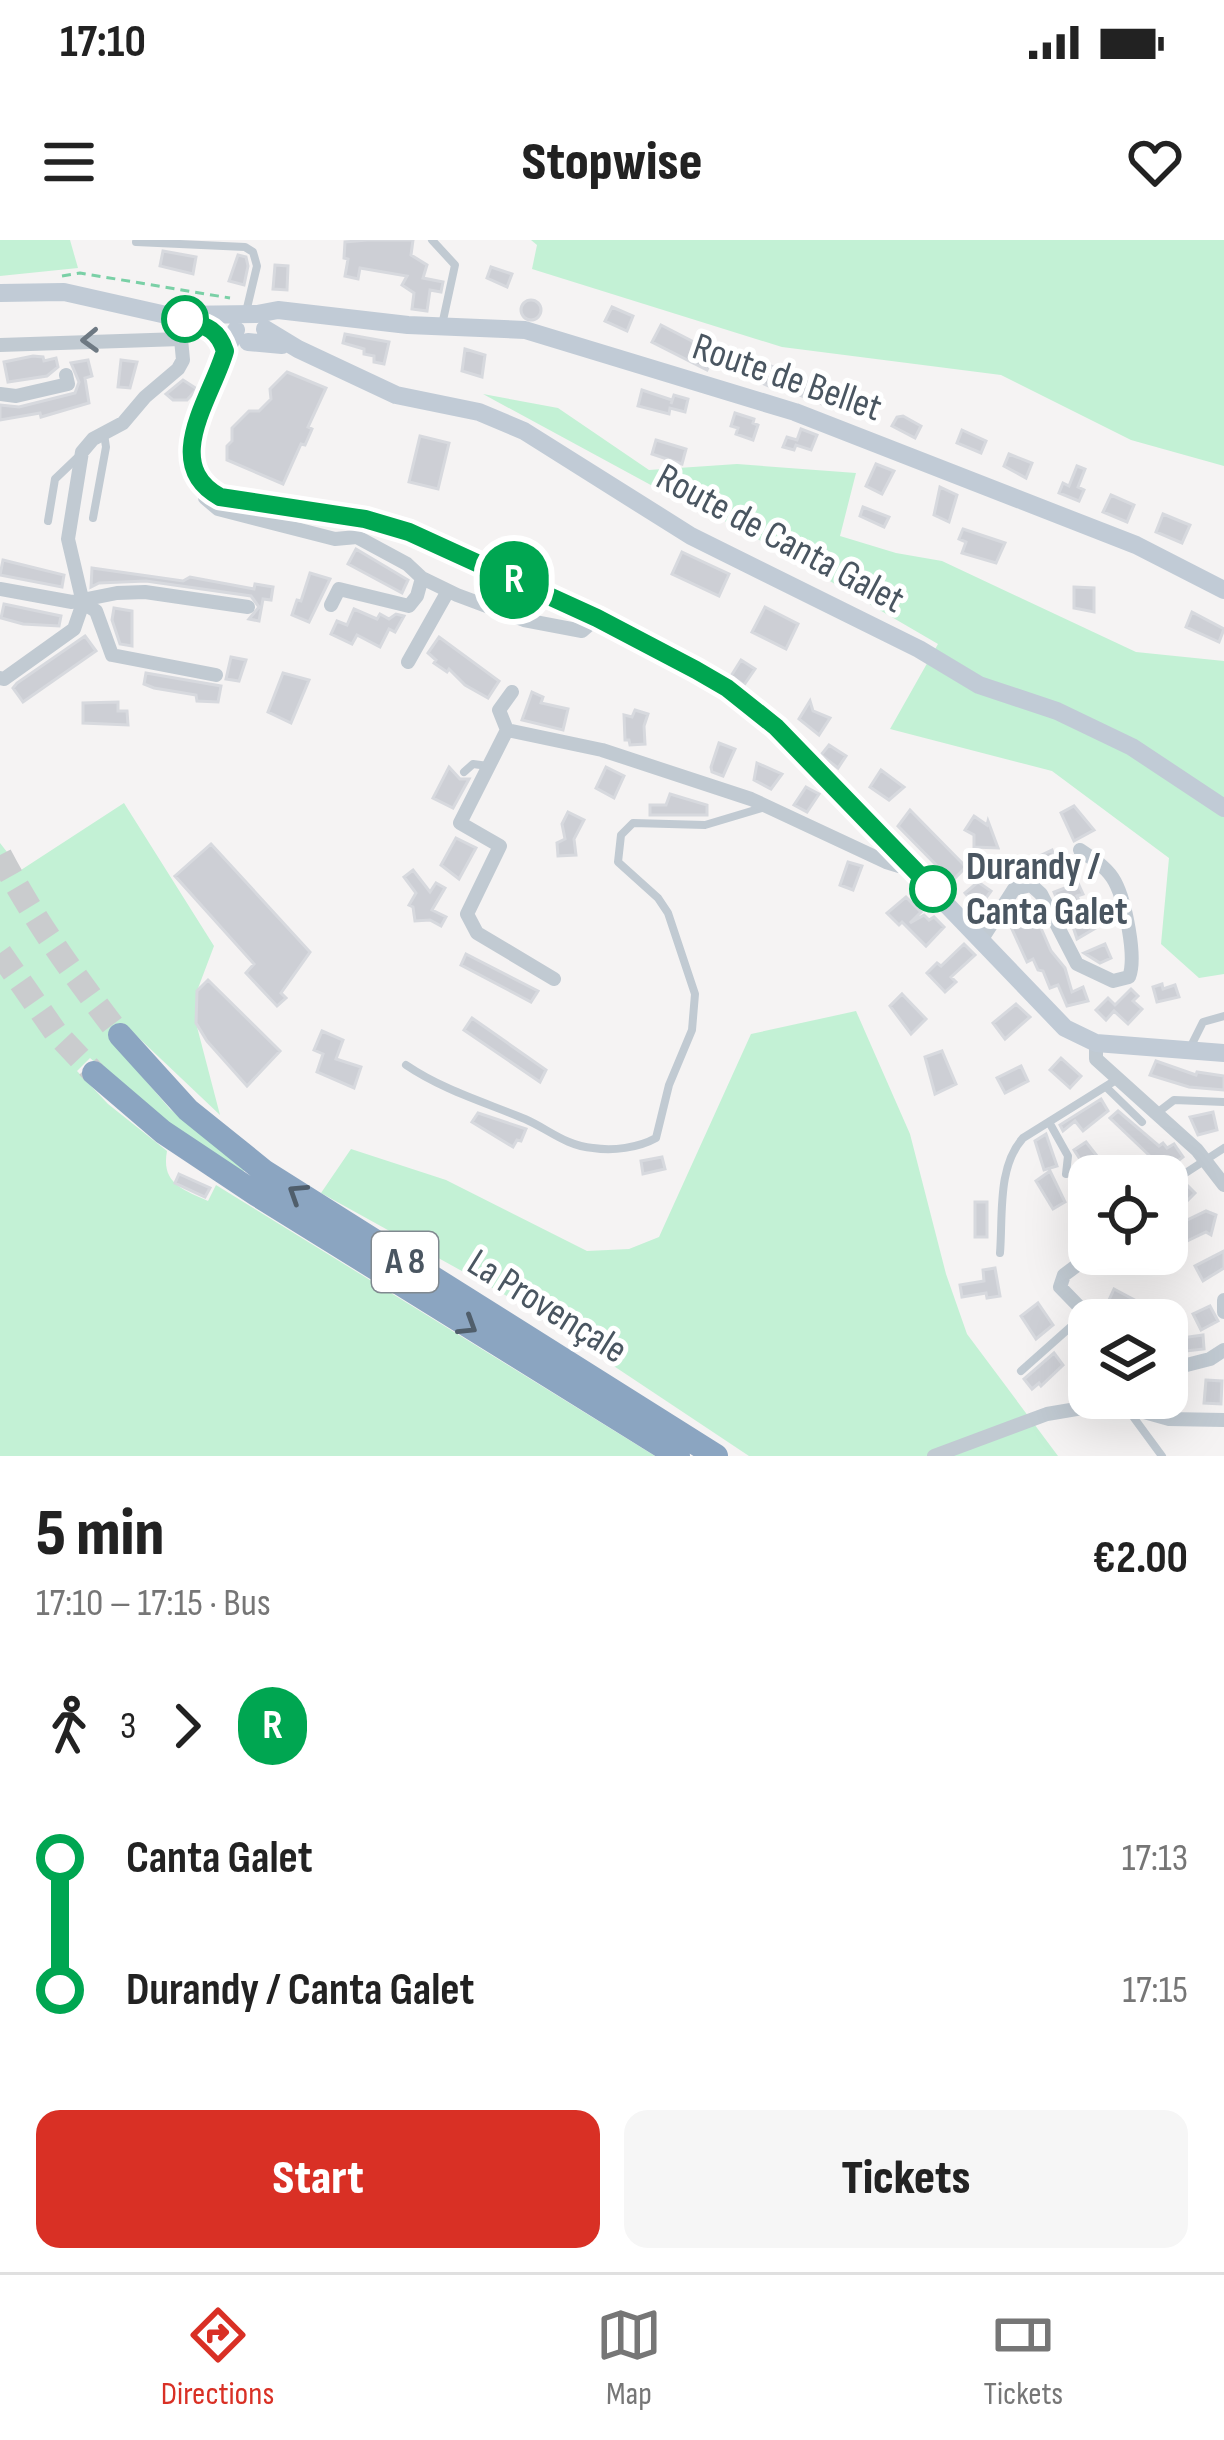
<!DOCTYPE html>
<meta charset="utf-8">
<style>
:root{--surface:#fff;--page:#f6f6f6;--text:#222;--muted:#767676;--line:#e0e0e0;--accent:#d93025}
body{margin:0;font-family:"Sofia Sans Condensed",sans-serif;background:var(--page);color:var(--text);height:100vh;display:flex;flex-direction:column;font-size:45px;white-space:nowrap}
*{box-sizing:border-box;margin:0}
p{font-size:39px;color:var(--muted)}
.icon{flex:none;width:66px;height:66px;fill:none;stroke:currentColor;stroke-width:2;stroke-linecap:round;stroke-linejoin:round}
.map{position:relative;height:1216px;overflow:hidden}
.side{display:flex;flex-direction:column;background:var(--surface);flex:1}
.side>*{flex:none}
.badge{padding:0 24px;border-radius:39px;font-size:42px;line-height:78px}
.controls{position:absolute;left:1068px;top:915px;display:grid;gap:24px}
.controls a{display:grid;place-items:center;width:120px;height:120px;border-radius:24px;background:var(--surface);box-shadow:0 12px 48px #0002;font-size:60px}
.map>.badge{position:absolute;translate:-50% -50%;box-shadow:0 0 0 6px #fff}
.legs{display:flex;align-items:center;gap:18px;height:132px;padding:0 36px;font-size:39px}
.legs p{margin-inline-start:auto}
.overview{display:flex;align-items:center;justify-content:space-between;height:204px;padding:0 36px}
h1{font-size:66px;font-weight:800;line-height:90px}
.cta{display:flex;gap:24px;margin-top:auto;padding:24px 36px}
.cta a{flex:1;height:138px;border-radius:24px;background:var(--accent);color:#fff;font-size:48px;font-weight:800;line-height:138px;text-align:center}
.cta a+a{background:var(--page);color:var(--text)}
ul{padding:0 36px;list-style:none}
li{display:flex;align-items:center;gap:42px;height:132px;font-size:45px}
li i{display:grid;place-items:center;width:18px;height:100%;margin:0 15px;background:currentColor}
li i::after{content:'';width:30px;height:30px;margin:-15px;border:9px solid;border-radius:50%;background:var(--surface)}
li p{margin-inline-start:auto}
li:first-child i{background:linear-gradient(#0000 50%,currentColor 0)}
li:last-child i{background:linear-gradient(currentColor 50%,#0000 0)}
.status{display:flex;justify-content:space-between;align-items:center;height:84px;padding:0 60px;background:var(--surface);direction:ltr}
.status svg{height:33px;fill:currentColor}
header{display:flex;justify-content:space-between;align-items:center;height:156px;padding:0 36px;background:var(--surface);font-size:54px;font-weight:800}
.tab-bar{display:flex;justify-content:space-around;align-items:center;height:168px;border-top:3px solid var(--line);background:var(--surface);font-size:33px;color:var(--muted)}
.tab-bar a{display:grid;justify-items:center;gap:6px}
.tab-bar .selected{color:var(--accent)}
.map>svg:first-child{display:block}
</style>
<div class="status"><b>17:10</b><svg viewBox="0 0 49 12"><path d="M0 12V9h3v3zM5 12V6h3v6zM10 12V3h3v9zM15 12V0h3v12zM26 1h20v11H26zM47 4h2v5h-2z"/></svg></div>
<header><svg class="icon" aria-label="menu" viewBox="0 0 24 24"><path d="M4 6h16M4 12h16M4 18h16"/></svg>Stopwise<svg class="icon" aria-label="heart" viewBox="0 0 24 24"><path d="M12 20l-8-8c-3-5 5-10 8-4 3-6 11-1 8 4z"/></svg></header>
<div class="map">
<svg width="1224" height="1216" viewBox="0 0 1224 1216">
<rect width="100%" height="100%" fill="#f5f3f3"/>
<!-- green -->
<path fill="#c3f1d5" d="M 0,0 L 70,0 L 78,28 L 0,36 Z
M 531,0 L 1224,0 L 1224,226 L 1131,200 L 1001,135 L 782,107 L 532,29 L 537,5 Z
M 483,154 L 558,168 L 649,230 L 737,224 L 856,233 L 840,296 L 896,313 L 942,321 L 1136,412 L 1224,421 L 1224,734 L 1199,738 L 1161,704 L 1169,618 L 1052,531 L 890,489 L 938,404 L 737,287 L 660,250 Z
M 124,563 L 214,706 L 197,751 L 196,783 L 220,875 L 123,783 L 109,798 L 170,869 L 244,930 L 242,935 L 157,877 L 90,818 L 77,831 L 108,864 L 167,911 C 161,943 182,949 208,961 L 216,945 L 655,1216 L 0,1216 L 0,603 L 21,630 Z
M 856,771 L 910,894 L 946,1034 L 967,1094 L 1058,1216 L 749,1216 L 516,1061 L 321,953 L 351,909 L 446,940 L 587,1011 L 629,1009 L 659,997 L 751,794 Z"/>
<!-- building -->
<path fill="#cdcfd5" stroke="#d7d9de" stroke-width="3" d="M 367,0 L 413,0 L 411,15 L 427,25 L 423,38 L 443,42 L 441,52 L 430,50 L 427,71 L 412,69 L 414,53 L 402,45 L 407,36 L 360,28 L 358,39 L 345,36 L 348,19 L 344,18 L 345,2 Z
M 163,11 L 196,17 L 193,34 L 160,26 Z
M 238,15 L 246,17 L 248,26 L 244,45 L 229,41 Z
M 275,25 L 288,26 L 287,50 L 273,49 Z
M 491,27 L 512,34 L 507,47 L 487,38 Z
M521 70a10 10 0 1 1 20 0a10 10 0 1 1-20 0Z
M 612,67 L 633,76 L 627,91 L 605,81 Z
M 661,85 L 715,113 L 707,130 L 652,102 Z
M 345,94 L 389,102 L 384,124 L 374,122 L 374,116 L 364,114 L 364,109 L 343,103 Z
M 465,109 L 485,115 L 482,137 L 462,131 Z
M 33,116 L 43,117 L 44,121 L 56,118 L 58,127 L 47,136 L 8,142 L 4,122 Z
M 88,120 L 92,136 L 85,138 L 89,163 L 41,177 L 40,173 L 0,180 L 0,165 L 19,167 L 75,153 L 79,142 L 71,123 Z
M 121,120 L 137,122 L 130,148 L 118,147 Z
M 762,122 L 780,130 L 771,147 L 755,140 Z
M 287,132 L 326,148 L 308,187 L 312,189 L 309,196 L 305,205 L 301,204 L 283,244 L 227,220 L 227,206 L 232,201 L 232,188 L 249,171 L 259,171 L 271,159 L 270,149 Z
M 183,140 L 197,149 L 187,160 L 173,160 L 166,154 Z
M 801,140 L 826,147 L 822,164 L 797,154 Z
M 642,150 L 672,160 L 671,164 L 674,155 L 688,159 L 685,172 L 670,168 L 669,174 L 638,166 Z
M 857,154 L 879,165 L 876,174 L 870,172 L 868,177 L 851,171 Z
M 735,173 L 754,179 L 753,183 L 758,185 L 753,200 L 736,194 L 738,188 L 731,186 Z
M 903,176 L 921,186 L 915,198 L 892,186 L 897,177 Z
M 801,189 L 817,195 L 811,210 L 796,205 L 794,210 L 783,207 L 787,197 L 797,200 Z
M 962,190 L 986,201 L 981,213 L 957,203 Z
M 420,196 L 449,203 L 438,249 L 409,242 Z
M 656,200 L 686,209 L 682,224 L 652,214 Z
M 1009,214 L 1032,223 L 1026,238 L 1004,226 Z
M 876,224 L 894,231 L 882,254 L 866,246 Z
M 1077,226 L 1085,229 L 1078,247 L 1084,250 L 1079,261 L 1059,253 L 1063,243 L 1069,246 Z
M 940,247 L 957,255 L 949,282 L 934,275 Z
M 1111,255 L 1134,265 L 1127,282 L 1103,272 Z
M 863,267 L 889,277 L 884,287 L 860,276 Z
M 1163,274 L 1190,285 L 1182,303 L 1156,292 Z
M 963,289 L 1005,303 L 996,323 L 962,313 L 966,302 L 959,299 Z
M 356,309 L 408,340 L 402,353 L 348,324 Z
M 682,312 L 729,334 L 719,356 L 672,334 Z
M 3,320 L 64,335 L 62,347 L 0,335 Z
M 92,328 L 183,341 L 190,337 L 254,349 L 255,344 L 273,347 L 271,360 L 263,359 L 259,381 L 249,379 L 259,367 L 251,356 L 146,341 L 99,343 L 91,347 Z
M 310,333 L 330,339 L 309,382 L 292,375 L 297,360 L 301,361 Z
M 1074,347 L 1094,348 L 1094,372 L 1074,368 Z
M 4,364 L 61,376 L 59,386 L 23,384 L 1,378 Z
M 765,367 L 798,384 L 786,409 L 752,392 Z
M 114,368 L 132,371 L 132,406 L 120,404 L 112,380 Z
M 354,369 L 377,379 L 380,374 L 389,379 L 396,374 L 404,376 L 395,392 L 389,389 L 380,407 L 357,395 L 352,404 L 331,394 L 337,381 L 347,385 Z
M 1192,372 L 1224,389 L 1219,402 L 1186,387 Z
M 85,396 L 96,411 L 23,462 L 13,448 L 17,443 Z
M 439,397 L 499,441 L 488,458 L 465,445 L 449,429 L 447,432 L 434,423 L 436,420 L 428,413 Z
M 231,417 L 246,420 L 239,441 L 226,439 Z
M 741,420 L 755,429 L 744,445 L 731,436 Z
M 146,433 L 221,446 L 218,462 L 197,461 L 196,455 L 154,448 L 144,444 Z
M 283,433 L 309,440 L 291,483 L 268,472 Z
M 532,452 L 543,457 L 541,463 L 568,469 L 563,490 L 522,480 Z
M 810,461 L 813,471 L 830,478 L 819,495 L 799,479 Z
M 118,462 L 118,471 L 127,471 L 128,485 L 83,483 L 83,463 Z
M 635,470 L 648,474 L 644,486 L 645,504 L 630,505 L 629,500 L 625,500 L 624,475 L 632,477 Z
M 719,503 L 735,509 L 723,536 L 712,532 L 711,527 Z
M 829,505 L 846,516 L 838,528 L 821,515 Z
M 757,523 L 782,534 L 771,549 L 754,540 Z
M 449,527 L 460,539 L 469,539 L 453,568 L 433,558 Z
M 606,527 L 624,536 L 614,558 L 596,548 Z
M 881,530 L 904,547 L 889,560 L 870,547 Z
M 806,547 L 819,554 L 807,572 L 794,565 Z
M 670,554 L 707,565 L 707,575 L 650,575 L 650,565 L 666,565 Z
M 1074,566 L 1094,590 L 1074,601 L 1061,573 Z
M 910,570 L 966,627 L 952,641 L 898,586 Z
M 568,572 L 584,580 L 574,599 L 576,615 L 558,616 L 557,603 L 565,599 L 562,584 Z
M 974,576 L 987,585 L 988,581 L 998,608 L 974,607 L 974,595 L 965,590 Z
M 456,598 L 476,608 L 459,639 L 441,625 Z
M 211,604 L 310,712 L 281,753 L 286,758 L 277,766 L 246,733 L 254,724 L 175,636 Z
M 1052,610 L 1059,631 L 1047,637 L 1045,632 L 1034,632 L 1029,621 Z
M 848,622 L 862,626 L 853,650 L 840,645 Z
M 413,630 L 430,652 L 436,643 L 445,648 L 432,670 L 446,677 L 441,686 L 430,680 L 415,681 L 413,667 L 409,665 L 416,653 L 404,637 Z
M 978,642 L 991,651 L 978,669 L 965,653 Z
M 1078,643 L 1083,654 L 1077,656 L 1086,676 L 1094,673 L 1099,686 L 1077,699 L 1065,662 L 1059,664 L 1054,652 Z
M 906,657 L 921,672 L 910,683 L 924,675 L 929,680 L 934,677 L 944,687 L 926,706 L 902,682 L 899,685 L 887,673 Z
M 1030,663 L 1051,711 L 1065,728 L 1072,752 L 1083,747 L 1088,761 L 1067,766 L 1058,745 L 1050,748 L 1043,731 L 1038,730 L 1033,719 L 1027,722 L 1011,687 L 1015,685 L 1011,675 Z
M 964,704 L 975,715 L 951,737 L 956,742 L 945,752 L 927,733 L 937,723 L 941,726 Z
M 1105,704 L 1111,718 L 1100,723 L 1084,713 Z
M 466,714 L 538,751 L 531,762 L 461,725 Z
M 208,740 L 280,811 L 247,846 L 207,801 L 196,783 L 197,751 Z
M 1162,744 L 1163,749 L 1175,745 L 1179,757 L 1157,762 L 1153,747 Z
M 1131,749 L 1138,756 L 1133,761 L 1142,769 L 1128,784 L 1114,771 L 1106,780 L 1096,770 L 1108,758 L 1115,765 Z
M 902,754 L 926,779 L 911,794 L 890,766 Z
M 1016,764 L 1030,777 L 1005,799 L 993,783 Z
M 472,778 L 546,830 L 540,842 L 464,790 Z
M 322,791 L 343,800 L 336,819 L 361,827 L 354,848 L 317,832 L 323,814 L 314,810 Z
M 942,811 L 956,844 L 935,854 L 925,817 Z
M 1061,818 L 1081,836 L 1070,848 L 1050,830 Z
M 1156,821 L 1196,835 L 1197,832 L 1224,836 L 1224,850 L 1189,847 L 1150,835 Z
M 1021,826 L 1028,841 L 1005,853 L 997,838 Z
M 1101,859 L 1108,871 L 1083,891 L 1075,881 L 1063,891 L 1060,885 Z
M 1118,871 L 1159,906 L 1163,903 L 1167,908 L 1174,904 L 1183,917 L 1170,927 L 1173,931 L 1166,936 L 1144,936 L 1138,928 L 1152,918 L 1110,878 Z
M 1213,872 L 1217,890 L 1198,895 L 1190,877 Z
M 478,873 L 526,889 L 521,901 L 517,900 L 513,907 L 472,882 Z
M 1046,894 L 1057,926 L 1044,930 L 1035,901 Z
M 1086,902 L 1108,930 L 1097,936 L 1091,936 L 1074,910 Z
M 662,917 L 665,929 L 643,934 L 641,921 Z
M 1050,931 L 1065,962 L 1053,969 L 1036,941 Z
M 179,934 L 210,948 L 205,957 L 175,943 Z
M 1185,943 L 1195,953 L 1174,974 L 1172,969 L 1167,972 L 1167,954 Z
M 975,962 L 987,962 L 987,997 L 975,997 Z
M 1206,971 L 1216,975 L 1211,995 L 1206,992 L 1187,1001 L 1179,984 Z
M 1224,1011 L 1224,1028 L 1203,1041 L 1195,1026 Z
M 1099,1014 L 1135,1014 L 1133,1027 L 1098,1021 Z
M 995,1028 L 1000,1056 L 987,1058 L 986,1053 L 962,1057 L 960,1045 L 984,1041 L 983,1030 Z
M 1114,1049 L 1144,1065 L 1162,1080 L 1140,1080 L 1109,1060 Z
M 1038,1063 L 1053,1085 L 1036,1099 L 1021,1076 Z
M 1210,1066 L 1218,1081 L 1201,1090 L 1193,1074 Z
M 1203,1095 L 1204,1109 L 1167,1113 L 1167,1099 L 1180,1107 L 1181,1098 Z
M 1054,1113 L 1063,1125 L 1041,1146 L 1039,1143 L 1032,1149 L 1024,1139 Z
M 1206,1140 L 1222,1141 L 1221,1164 L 1204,1163 Z"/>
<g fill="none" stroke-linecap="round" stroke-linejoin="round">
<!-- highway-tunnel -->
<path stroke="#caccce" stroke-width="24" stroke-dasharray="24 12" stroke-linecap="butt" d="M 0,615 C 34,680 75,737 120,795
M 0,713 L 56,793 L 94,833"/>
<!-- path -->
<path stroke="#7ad0a6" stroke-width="3" stroke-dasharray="9 6" stroke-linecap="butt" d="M 62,36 L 80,33 L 230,58"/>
<!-- lane -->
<path stroke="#c1cad2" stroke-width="8" d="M 432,0 L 455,25 L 442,85
M 136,2 L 245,7 L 253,12 L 257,26 L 246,72
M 93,278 L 106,207 L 104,194
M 48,281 L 55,239 L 77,218
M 464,532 L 473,524 L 488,526
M 1191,806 L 1203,782 L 1224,776
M 406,825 C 443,850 484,862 525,879 C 548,889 566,906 593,908 C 613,911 638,908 656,898 L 669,845 L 692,790 L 695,754 L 668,673 L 658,658 L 618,622 L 621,595 L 633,583 L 705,585 L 765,567
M 1106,847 L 1142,882
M 1157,873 L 1174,860 L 1224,862
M 1049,882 L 1068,916 L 1066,934
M 1167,945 L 1224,908
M 1000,1013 C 1003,976 997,927 1023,898 L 1116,840
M 1021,1131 L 1084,1075
M 1137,1171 L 1134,1178 L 1162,1216"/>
<!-- street -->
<path stroke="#c1cad2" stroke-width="14" d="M 181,99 L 183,120 L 178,129 L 145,157 L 123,183 L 93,199 L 82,212 L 68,299 L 83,363 L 96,371 L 112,415 L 216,435
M 0,105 L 181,99
M 0,154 L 16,156 L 68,144 L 66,135
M 205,247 L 205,258 L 218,269 L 335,299 L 357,297 L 407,324 L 422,338 L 457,355 L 524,380 L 582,391 L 597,378
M 0,349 L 72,362 L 117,353 L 145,352 L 248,367
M 331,365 L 339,349 L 409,366 L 417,356 L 422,338
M 408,422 L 448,351
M 0,438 L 4,439 L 74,389 L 83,363
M 507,490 L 499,470 L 512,452
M 982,699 L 1014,649 L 1031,645 L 1041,654 L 1077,724 L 1113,741 L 1129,737 C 1137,717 1125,661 1115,642 C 1108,628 1093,619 1080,610
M 554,739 L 477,693 L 467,674 L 500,606 L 460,583 L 507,490 L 602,510 L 751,559 L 886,622 L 899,626 L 908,624
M 1096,803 L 1096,819 L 1197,910 L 1224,945
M 1088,1017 L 1064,1035 L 1060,1047 L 1092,1080
M 1224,1060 L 1224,1072
M 1167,1130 L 1210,1119 L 1224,1110
M 934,1216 L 1047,1174 L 1112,1163 L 1169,1179 L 1224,1180"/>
<!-- secondary -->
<path stroke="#c1cbd6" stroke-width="18" d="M 0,53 L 64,52 L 184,79
M 174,75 L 257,74 L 278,70 L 408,85 L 525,90 L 795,172 L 1136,305 L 1224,350
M 265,89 L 298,109 L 396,155 L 479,172 L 524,191 L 691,296 L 919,409 L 979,445 L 1057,471 L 1132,507 L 1224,568
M 236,90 C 226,108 222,127 214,145 C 198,185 168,229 220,257 C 274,265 332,268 384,284 C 428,297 470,320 511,339 C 602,381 700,420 776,487 L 1065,788 L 1096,803 L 1224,813
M 248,102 L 282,105"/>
<!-- highway -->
<path stroke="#8ba5c1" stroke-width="24" d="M 120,795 L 188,870 L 265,932 L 716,1216
M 94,833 L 163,892 L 256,954 L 678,1216"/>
</g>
<!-- one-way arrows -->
<defs><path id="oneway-chevron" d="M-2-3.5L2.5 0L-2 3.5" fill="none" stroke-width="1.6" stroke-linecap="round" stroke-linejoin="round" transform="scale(3)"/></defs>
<use stroke="#6e7983" href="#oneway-chevron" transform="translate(90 100) rotate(178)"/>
<g stroke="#505e6b">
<use href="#oneway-chevron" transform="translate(297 953) rotate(-147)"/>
<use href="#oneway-chevron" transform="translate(468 1086) rotate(32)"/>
</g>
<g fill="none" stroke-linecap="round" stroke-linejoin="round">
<defs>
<path id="line-1" d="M 185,79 C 206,86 218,89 225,111 C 212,157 160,224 220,257 L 365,279 L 409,292 L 597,378 L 696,430 L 727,448 L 776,487 L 933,649"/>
</defs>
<!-- line-1 casing -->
<use href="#line-1" stroke="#fff" stroke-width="27"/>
<!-- line-1 -->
<use href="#line-1" stroke="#00a651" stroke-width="18"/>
</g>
<!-- markers -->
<g fill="#fff" stroke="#00a651" stroke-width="6">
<circle cx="185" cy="79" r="21"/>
<circle cx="933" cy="649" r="21"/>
</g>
<g text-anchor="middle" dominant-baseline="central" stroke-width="10" stroke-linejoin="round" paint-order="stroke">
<!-- shield labels -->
<rect fill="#fff" stroke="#808990" stroke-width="3" x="372" y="992" width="66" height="60" rx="9"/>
<g font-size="36" font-weight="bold" fill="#4a5661">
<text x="405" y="1022">A 8</text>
</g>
<!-- street labels -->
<g font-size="39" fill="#4a5661" stroke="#fff">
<text transform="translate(787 138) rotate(19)">Route de Bellet</text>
<text transform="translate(780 299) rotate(28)">Route de Canta Galet</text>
<text transform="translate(547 1067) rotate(32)">La Provençale</text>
</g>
<!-- stop labels -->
<g font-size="39" font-weight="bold" fill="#4a5661" stroke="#fff" text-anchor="start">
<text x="966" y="627">Durandy /<tspan x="966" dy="45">Canta Galet</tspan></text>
</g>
</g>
</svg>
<div class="controls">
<a><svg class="icon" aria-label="locate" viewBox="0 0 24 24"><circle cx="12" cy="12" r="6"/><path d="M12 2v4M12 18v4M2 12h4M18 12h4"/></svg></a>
<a><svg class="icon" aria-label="layers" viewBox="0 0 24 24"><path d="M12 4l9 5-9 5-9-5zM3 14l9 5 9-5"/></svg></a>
</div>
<b class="badge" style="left:514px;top:340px;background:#00a651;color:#fff">R</b>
</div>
<section class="side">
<div class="overview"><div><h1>5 min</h1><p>17:10 – 17:15 · Bus</p></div><b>€2.00</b></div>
<div class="legs"><svg class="icon" aria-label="walk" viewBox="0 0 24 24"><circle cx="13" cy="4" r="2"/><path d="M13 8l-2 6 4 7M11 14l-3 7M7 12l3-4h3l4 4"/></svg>3<svg class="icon" aria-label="forward" viewBox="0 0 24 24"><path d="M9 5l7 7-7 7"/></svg><b class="badge" style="background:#00a651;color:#fff">R</b></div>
<ul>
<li><i style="color:#00a651"></i><b>Canta Galet</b><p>17:13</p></li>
<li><i style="color:#00a651"></i><b>Durandy / Canta Galet</b><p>17:15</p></li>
</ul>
<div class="cta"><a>Start</a><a>Tickets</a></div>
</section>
<nav class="tab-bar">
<a class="selected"><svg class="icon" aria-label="directions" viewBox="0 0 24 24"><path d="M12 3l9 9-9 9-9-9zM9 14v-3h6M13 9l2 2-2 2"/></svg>Directions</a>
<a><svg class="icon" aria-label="map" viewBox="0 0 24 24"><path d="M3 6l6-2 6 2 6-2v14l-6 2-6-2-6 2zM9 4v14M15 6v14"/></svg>Map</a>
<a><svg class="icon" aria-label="tickets" viewBox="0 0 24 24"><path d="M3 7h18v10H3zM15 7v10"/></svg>Tickets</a>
</nav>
